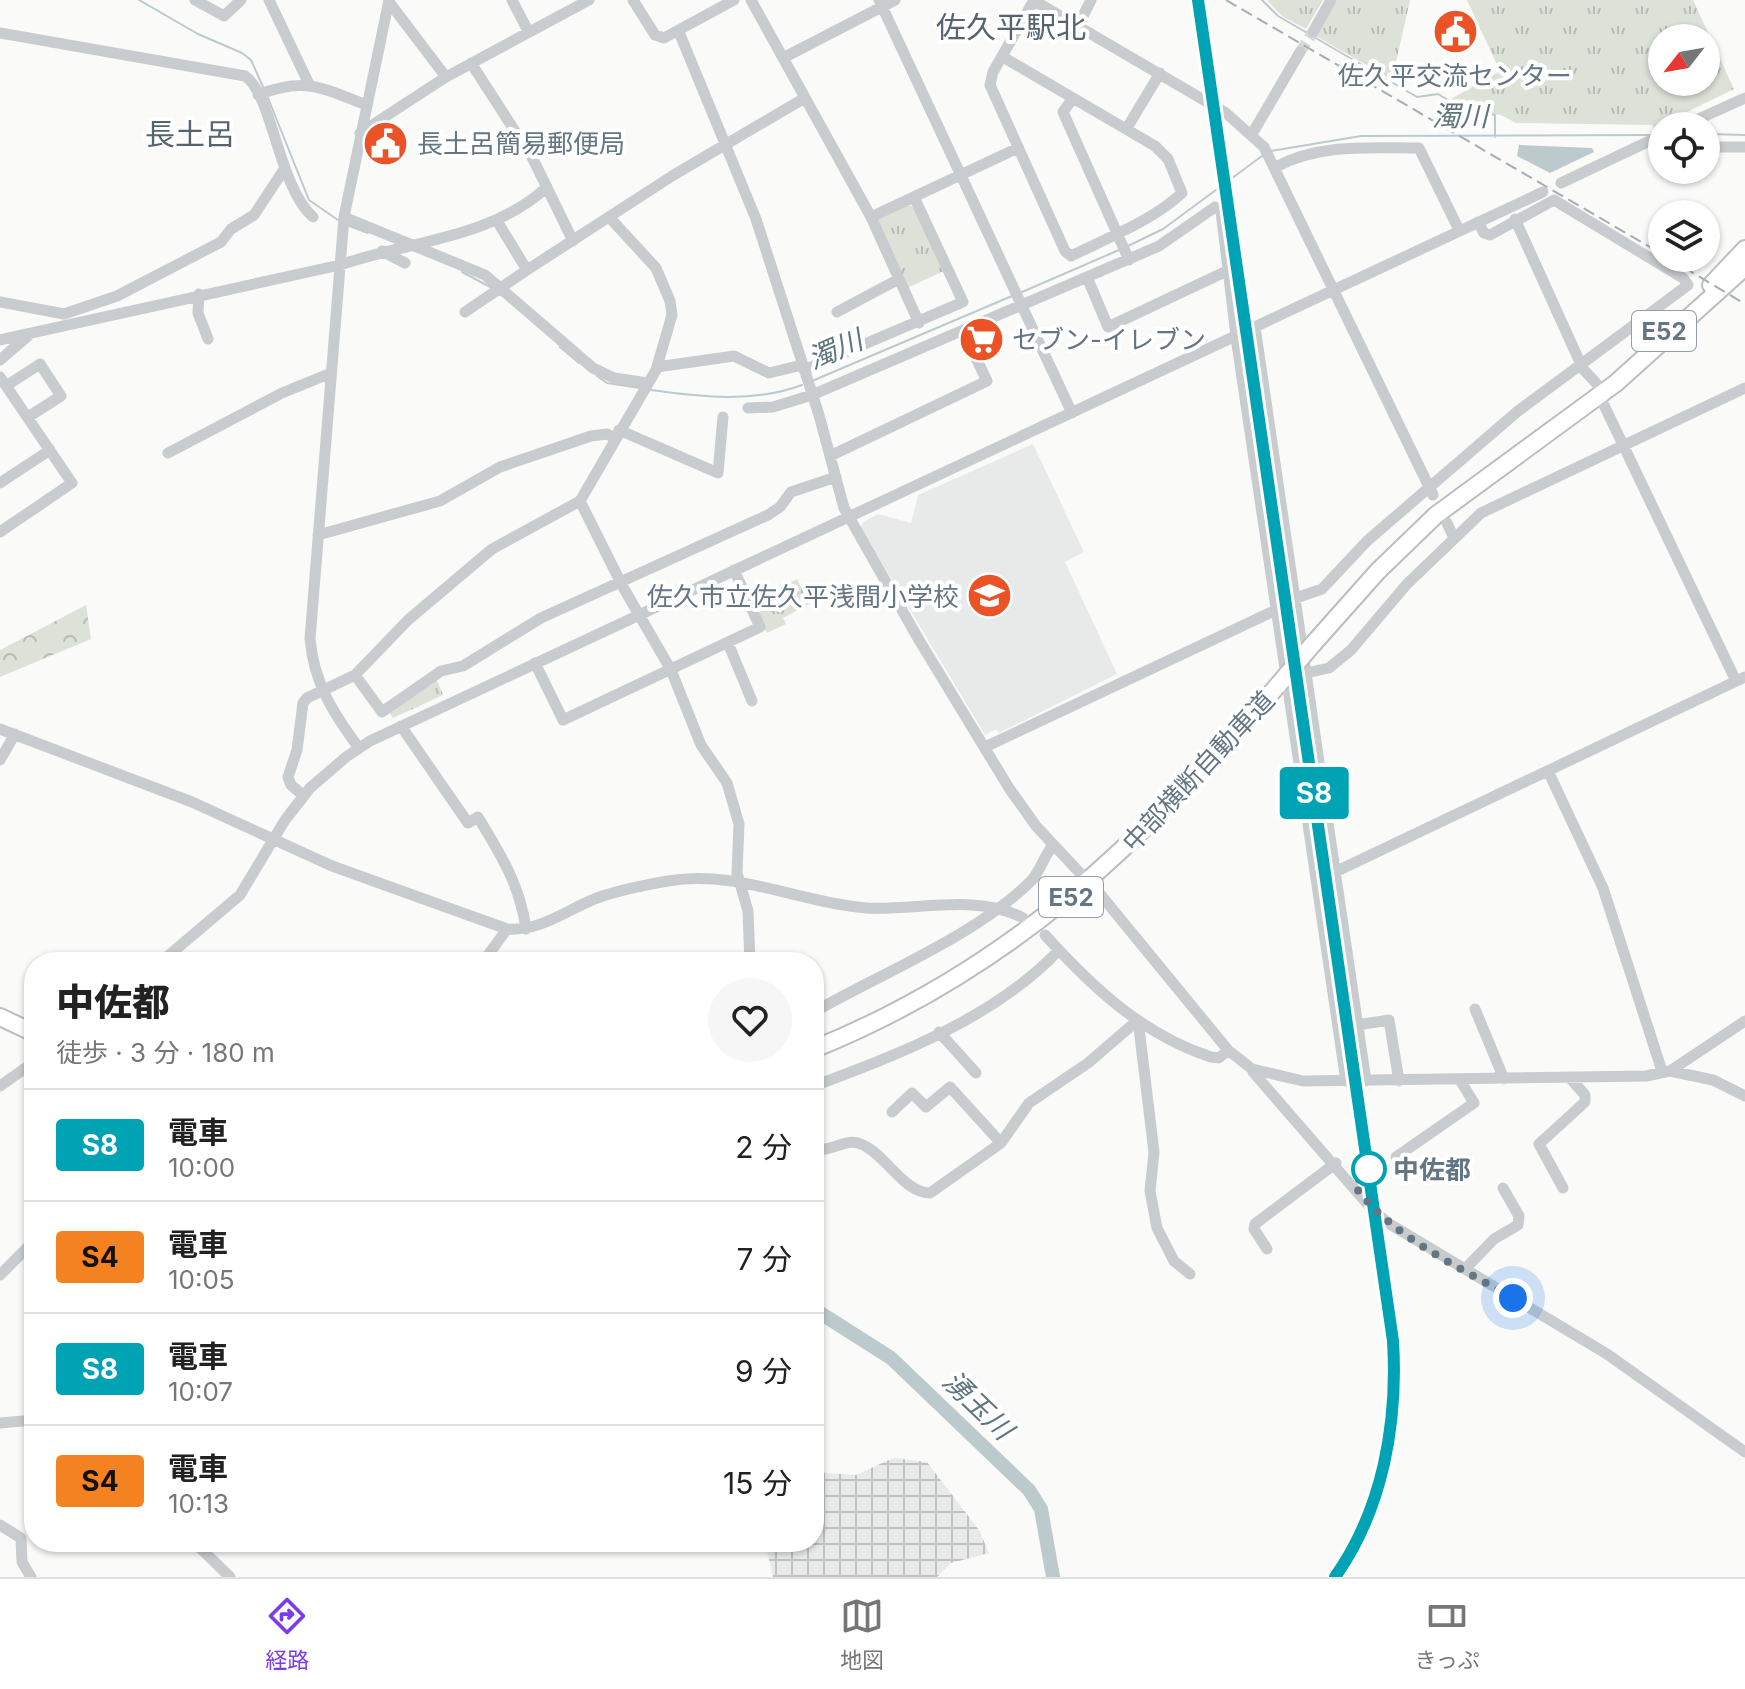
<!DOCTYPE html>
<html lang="ja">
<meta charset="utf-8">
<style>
:root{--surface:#fff;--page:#f6f6f6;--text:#222;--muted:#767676;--line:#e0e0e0;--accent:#7c3aed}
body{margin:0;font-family:Inter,"Noto Sans JP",sans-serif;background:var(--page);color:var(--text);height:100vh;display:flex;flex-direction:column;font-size:30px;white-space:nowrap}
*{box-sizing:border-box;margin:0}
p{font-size:26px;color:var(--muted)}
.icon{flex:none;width:44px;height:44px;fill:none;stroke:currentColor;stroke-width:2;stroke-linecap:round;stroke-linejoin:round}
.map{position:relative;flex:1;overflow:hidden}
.panel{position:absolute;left:24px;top:952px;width:800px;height:600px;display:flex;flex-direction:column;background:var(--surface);border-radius:32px;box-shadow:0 2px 6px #0004}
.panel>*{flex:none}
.badge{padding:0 16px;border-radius:6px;font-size:28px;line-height:52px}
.needle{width:52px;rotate:239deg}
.controls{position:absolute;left:1648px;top:24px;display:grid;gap:16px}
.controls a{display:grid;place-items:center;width:72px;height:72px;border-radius:50%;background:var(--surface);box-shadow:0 2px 6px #0004;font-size:40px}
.you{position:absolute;width:40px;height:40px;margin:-20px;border:6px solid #fff;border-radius:50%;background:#1a73e8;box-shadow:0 0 0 12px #1a73e833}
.map>.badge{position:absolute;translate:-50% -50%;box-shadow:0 0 0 4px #fff}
.round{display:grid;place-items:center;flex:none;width:84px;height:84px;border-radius:42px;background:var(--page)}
.summary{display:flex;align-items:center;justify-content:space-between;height:136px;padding:0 32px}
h1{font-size:38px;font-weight:800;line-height:60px}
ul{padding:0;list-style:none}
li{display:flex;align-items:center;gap:24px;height:112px;padding:0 32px;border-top:2px solid var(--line)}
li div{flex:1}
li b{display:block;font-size:30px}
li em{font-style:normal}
li .badge{min-width:88px;font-weight:700;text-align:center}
.tab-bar{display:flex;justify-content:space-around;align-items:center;height:112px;border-top:2px solid var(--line);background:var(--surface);font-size:22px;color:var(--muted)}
.tab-bar a{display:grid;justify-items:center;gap:4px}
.tab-bar .current{color:var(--accent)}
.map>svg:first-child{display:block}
</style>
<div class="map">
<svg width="1745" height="1577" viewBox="0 0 1745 1577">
<defs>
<pattern id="industrial-grid" width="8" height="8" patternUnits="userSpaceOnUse" patternTransform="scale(2)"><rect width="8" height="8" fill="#e8e9e9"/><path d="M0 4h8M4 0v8" fill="none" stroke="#c0c1c2"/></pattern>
<pattern id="forest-crowns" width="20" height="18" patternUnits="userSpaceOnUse" patternTransform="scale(2)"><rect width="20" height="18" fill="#dce2d8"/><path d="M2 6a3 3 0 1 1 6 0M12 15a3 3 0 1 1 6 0" fill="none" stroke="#b6bcb5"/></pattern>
<pattern id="park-tufts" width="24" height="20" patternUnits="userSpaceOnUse" patternTransform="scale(2)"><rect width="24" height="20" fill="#dce2d8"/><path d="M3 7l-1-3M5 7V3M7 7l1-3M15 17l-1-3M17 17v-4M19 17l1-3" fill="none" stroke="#b6bcb5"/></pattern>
</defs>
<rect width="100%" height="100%" fill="#fafaf8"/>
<!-- built -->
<path fill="#e8e9e9" d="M 1033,444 L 1084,552 L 1065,562 L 1117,674 L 999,733 L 996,729 L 985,735 L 861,528 L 863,522 L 878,514 L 911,523 L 918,495 Z"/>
<!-- industrial -->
<path fill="url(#industrial-grid)" d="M 893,1458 L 927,1462 L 979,1530 L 989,1553 L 951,1563 L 937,1577 L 773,1577 L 765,1542 L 814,1542 L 814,1472 L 856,1475 Z"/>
<!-- forest -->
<path fill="url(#forest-crowns)" d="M 86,605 L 91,639 L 0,677 L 0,650 Z"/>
<!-- park -->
<path fill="url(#park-tufts)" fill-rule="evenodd" d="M 1267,0 L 1323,0 L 1306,29 L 1282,16 Z
M 1337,0 L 1410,0 L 1392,80 L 1316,36 Z
M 1467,0 L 1693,0 L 1734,89 L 1654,128 L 1652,125 L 1516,123 L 1501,115 L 1471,112 L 1451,99 L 1500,71 ZM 1662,38 L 1706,38 L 1706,82 L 1662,82 Z
M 908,205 L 914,207 L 944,271 L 907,288 L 877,223 L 879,219 Z
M 797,579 L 809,604 L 783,618 L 786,624 L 767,633 L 752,602 Z
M 436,678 L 443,695 L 393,718 L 388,711 Z"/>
<!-- water -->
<path fill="#bdcacd" d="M 1519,145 L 1592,148 L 1594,152 L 1550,173 L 1517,156 Z"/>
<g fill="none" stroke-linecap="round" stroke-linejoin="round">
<!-- stream -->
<path stroke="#bdcacd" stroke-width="2" d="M 139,0 L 198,34 L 242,53 L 251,60 L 264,89
M 1262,0 L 1278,16 L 1309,34
M 1314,37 L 1417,97 L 1438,94 L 1470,113 L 1495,115 L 1495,137
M 268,98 L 309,200 L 338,220
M 1706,134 L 1745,135
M 1271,151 L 1361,136 L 1651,135
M 347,225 L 368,233
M 1128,246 L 1163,229 L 1262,156
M 462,272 L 492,288
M 1022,292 L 1119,250
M 560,347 L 579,363
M 597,376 L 607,383 L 640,388
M 812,381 L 1012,296
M 651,390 C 701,397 754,403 802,385"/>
<!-- river -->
<path stroke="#bdcacd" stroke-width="14" d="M 814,1309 L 891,1358 L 1029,1490 L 1041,1509 L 1053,1577"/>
<!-- minor-tunnel -->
<path stroke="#d4d9db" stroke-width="11" stroke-dasharray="11 5.5" stroke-linecap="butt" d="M 1300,52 L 1313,32"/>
<defs>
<path id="highway" d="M 1711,285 L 1745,249
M 1313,644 L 1378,571 L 1436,515 L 1616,383 L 1745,267
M 0,1017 L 34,1033
M 814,1049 C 1014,968 1140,843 1279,684"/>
</defs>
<!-- highway casing -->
<use href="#highway" stroke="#babec1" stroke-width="20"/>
<!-- minor -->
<path stroke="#c8cccf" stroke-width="11" d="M 195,0 L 224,16 L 241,0
M 269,0 L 309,84
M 512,0 L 528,31
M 633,0 L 655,35 L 664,38 L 734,0
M 751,0 L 871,217 L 919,323
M 879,0 L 1072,413
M 1033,0 L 1226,113 L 1264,147 L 1433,495
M 389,2 L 446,77
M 1078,26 L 1091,0
M 679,32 L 756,219 L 819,415 L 844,508 L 919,640 L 1009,788 L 1036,826 L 1080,873
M 1313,32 L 1331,0
M 0,33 L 245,76 C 273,95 278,186 313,217
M 1003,57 L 1155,146 L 1168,159 L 1182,193 C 1152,221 1107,238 1071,256 L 1065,251 L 990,85 L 993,72 L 1034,0
M 783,58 L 895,0
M 471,63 L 533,159 L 573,241
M 258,95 C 304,77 321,87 366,105
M 1073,98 L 1063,112 L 1129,260
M 1683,126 L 1745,98
M 1127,128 L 1160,73
M 360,133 L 446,77 L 589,0
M 1252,134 L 1300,52
M 1706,147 L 1745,147
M 1276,167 C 1319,143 1372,148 1419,148 L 1459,230
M 1561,183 L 1662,135
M 344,217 L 485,275 L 593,368 L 614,378 L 648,383
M 871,217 L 1018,148
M 1515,219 L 1583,369 L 1596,383
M 497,221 L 527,270 L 672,176 L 803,99
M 382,251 L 405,263
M 1087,277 L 1108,327 L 1229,270
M 199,294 L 198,313 L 208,339
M 0,302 L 64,314 L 117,296 L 221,242 L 231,229 L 254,215 L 285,168
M 465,312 L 527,270
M 837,312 L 899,279
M 1255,327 L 1366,1081
M 0,340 L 340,265 C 409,241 491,239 547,187
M 0,360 L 29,335
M 657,367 L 734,356 L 769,373 L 802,365
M 804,370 L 963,302 L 914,197
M 0,377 L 72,483 L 0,532
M 6,386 L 40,364 L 61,396 L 28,417
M 1604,405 L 1736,681
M 748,408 L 773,407 L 812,395 L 1159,246 L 1215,207 L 1221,211 L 1237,344 L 1346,1081
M 619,430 L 718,473 L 723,417
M 168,453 L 282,393 L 331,373
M 830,456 L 987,381 L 963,331
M 0,483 L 50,450
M 580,501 L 623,587 L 671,670 L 701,745 L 727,783 L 739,824 L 737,873 L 748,911 L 750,962
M 1447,523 L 1454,538
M 318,535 L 440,501 L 500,467 L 591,436 L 607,434 L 615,438
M 1296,598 L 1322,589 L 1367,541 L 1518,411 L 1688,285 L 1683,278 L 1554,200 L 1490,235 L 1484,233 L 1478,222
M 728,643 L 752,701
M 535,663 L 563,720 L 760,627 L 734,570
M 1306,673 L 1329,668 L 1351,650 L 1407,584 L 1481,513 L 1745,388
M 355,675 L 408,620 L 492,549 L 580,501 L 656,370 L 672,315 L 670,301 L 656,268 L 610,218
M 401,726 L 468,823 L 478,817 C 501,855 520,885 526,929
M 0,729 L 192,802 L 332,866 L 507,929 C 542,931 566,910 597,898 C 619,890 645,885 668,881 C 735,869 801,903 866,908 C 916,911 977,893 1023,918
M 985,747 L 1278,609
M 359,748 C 333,713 314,683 310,639 L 344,217 L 389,0
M 0,760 L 15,734
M 1548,771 L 1603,888 L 1662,1071
M 304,796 L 291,785 L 288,777 L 297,750 L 303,703 L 307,698 L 355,675 L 382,712 L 441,671 L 463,666 L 541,618 L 768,515 L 780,507 L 791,492 L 836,477
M 1335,872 L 1745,677
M 1100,894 L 1228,1050 L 1252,1069 L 1303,1081 L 1646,1076 L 1670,1071 L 1745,1021
M 1045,935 C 1092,987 1143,1035 1211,1057 L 1219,1058 L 1228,1050
M 161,962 L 240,895 L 285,820 L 310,788 L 346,757 L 370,741 L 1543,192
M 483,962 L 507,929
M 1475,1009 L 1504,1079
M 814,1012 C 880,974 977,935 1031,881 C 1040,872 1044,856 1053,845
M 1138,1020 L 1154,1152 L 1150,1191 L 1157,1228 L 1174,1261 L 1190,1274
M 1357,1025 L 1389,1020 L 1399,1081
M 939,1032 L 976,1073
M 1670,1071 L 1713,1080 L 1745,1096
M 1253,1072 L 1370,1207 L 1388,1223 L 1607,1354 L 1745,1452
M 0,1086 L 34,1062
M 814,1086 C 899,1054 995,1018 1059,950
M 892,1112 L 912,1093 L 926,1107 L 950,1087 L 1001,1143
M 814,1149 C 832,1153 846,1136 863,1145 C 887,1156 903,1192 930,1193 L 1001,1143 L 1029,1103 L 1088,1063 L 1138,1020
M 1401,1165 L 1396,1157 L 1474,1103 L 1460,1080
M 1563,1188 L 1539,1144 L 1585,1102 L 1585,1095 L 1570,1078
M 1267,1249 L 1254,1229 L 1255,1224 L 1336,1163
M 1465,1269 L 1494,1239 L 1518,1225 L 1519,1216 L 1503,1188
M 0,1275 L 34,1241
M 0,1423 L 34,1420
M 0,1525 L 21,1538 L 22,1562 L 31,1577
M 194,1542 L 230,1577"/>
<!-- highway -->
<use href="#highway" stroke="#fff" stroke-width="16"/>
<!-- rail -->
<path stroke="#a6adb3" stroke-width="2" stroke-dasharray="12 6" stroke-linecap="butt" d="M 1198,0 L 1393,1341 C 1398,1423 1383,1509 1335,1577
M 1226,0 L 1662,254
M 1668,258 L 1745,304"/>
<defs>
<path id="highway-bridge" d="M 1279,684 L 1313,644"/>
</defs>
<!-- highway-bridge casing -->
<use href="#highway-bridge" stroke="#babec1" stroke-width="20" stroke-linecap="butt"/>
<!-- highway-bridge -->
<use href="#highway-bridge" stroke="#fff" stroke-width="16"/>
</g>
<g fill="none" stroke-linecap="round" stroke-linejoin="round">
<defs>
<path id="line" d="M 1198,0 L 1393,1341 C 1398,1423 1383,1509 1335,1577"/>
</defs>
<!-- line casing -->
<use href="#line" stroke="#fff" stroke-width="18"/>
<!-- line -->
<use href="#line" stroke="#00a3b4" stroke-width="12"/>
<!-- walk -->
<path stroke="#647684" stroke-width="8" stroke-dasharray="0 14.4" d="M 1369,1169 L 1354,1185 C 1391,1237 1458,1266 1513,1298"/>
</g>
<!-- icons -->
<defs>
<symbol id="civic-disc" viewBox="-11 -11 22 22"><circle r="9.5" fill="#eb5226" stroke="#fff"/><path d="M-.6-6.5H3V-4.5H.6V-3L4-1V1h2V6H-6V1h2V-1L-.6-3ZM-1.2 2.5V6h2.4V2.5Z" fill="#fff"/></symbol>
<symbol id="supermarket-disc" viewBox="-11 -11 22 22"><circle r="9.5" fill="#eb5226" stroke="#fff"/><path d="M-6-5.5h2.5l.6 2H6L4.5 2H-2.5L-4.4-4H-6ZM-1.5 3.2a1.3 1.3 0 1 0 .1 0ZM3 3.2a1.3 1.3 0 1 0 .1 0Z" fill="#fff"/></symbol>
<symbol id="school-disc" viewBox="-11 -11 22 22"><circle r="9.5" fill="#eb5226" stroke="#fff"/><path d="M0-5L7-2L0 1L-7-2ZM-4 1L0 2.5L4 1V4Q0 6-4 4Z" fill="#fff"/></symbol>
</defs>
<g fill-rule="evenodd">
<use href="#civic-disc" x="1430" y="6" width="51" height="51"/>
<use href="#civic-disc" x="360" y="118" width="51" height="51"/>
<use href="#supermarket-disc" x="956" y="314" width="51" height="51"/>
<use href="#school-disc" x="964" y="570" width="51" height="51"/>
</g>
<!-- markers -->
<circle fill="#fff" stroke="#00a3b4" stroke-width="4" cx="1369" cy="1169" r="16"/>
<g text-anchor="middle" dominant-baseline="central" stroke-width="8" stroke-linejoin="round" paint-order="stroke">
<!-- shield labels -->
<g fill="#fff" stroke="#929fa9" stroke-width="2">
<rect x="1632" y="311" width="64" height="40" rx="6"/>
<rect x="1039" y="877" width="64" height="40" rx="6"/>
</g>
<g font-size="24" font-weight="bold" fill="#647684">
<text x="1664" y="331">E52</text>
<text x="1071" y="897">E52</text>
</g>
<!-- poi labels -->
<g font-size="26" fill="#647684" stroke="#fff" text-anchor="start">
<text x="1455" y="75" text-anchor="middle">佐久平交流センター</text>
<text x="417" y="143">長土呂簡易郵便局</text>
<text x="1012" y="339">セブン-イレブン</text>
<text x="959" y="596" text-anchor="end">佐久市立佐久平浅間小学校</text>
</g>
<!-- street labels -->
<g font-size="26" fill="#647684" stroke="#fff">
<text transform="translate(1198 771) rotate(-47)">中部横断自動車道</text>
</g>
<!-- stop labels -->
<g font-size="26" font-weight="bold" fill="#647684" stroke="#fff" text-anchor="start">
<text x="1393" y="1169">中佐都</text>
</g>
<!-- water labels -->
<g font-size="28" font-style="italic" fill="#5e767d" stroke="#fff">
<text x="1460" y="116">濁川</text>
<text transform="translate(835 349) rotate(-23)">濁川</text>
<text transform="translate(978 1405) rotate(44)">湧玉川</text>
</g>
<!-- quarter labels -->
<g font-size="30" fill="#56646f" stroke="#fff">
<text x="1011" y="27">佐久平駅北</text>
<text x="190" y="134">長土呂</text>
</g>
</g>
</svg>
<div class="controls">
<a><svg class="needle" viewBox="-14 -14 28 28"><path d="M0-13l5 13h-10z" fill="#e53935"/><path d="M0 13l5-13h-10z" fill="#767676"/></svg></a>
<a><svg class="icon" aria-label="locate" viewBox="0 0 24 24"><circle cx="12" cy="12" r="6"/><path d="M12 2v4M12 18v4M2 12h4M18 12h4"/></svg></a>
<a><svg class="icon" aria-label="layers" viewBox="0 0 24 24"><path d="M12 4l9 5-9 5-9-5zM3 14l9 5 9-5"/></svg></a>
</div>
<div class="you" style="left:1513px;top:1298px"></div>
<b class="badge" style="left:1314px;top:793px;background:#00a3b4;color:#fff">S8</b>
<section class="panel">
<div class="summary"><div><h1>中佐都</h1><p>徒歩 · 3 分 · 180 m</p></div><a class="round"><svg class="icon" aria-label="heart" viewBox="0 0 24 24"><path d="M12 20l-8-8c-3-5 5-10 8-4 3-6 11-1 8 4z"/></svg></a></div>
<ul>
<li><span class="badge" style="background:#00a3b4;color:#fff">S8</span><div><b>電車</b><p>10:00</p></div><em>2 分</em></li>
<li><span class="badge" style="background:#f58220;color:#111">S4</span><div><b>電車</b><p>10:05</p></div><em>7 分</em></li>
<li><span class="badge" style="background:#00a3b4;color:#fff">S8</span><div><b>電車</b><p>10:07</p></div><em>9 分</em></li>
<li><span class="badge" style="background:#f58220;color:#111">S4</span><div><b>電車</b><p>10:13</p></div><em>15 分</em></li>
</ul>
</section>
</div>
<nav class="tab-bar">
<a class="current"><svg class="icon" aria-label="directions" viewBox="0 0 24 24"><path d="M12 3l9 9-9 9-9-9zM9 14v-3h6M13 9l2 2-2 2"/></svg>経路</a>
<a><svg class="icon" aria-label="map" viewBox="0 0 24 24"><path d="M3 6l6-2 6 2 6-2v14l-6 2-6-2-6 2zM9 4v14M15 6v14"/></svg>地図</a>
<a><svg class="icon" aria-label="tickets" viewBox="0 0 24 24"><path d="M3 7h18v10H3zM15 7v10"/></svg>きっぷ</a>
</nav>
